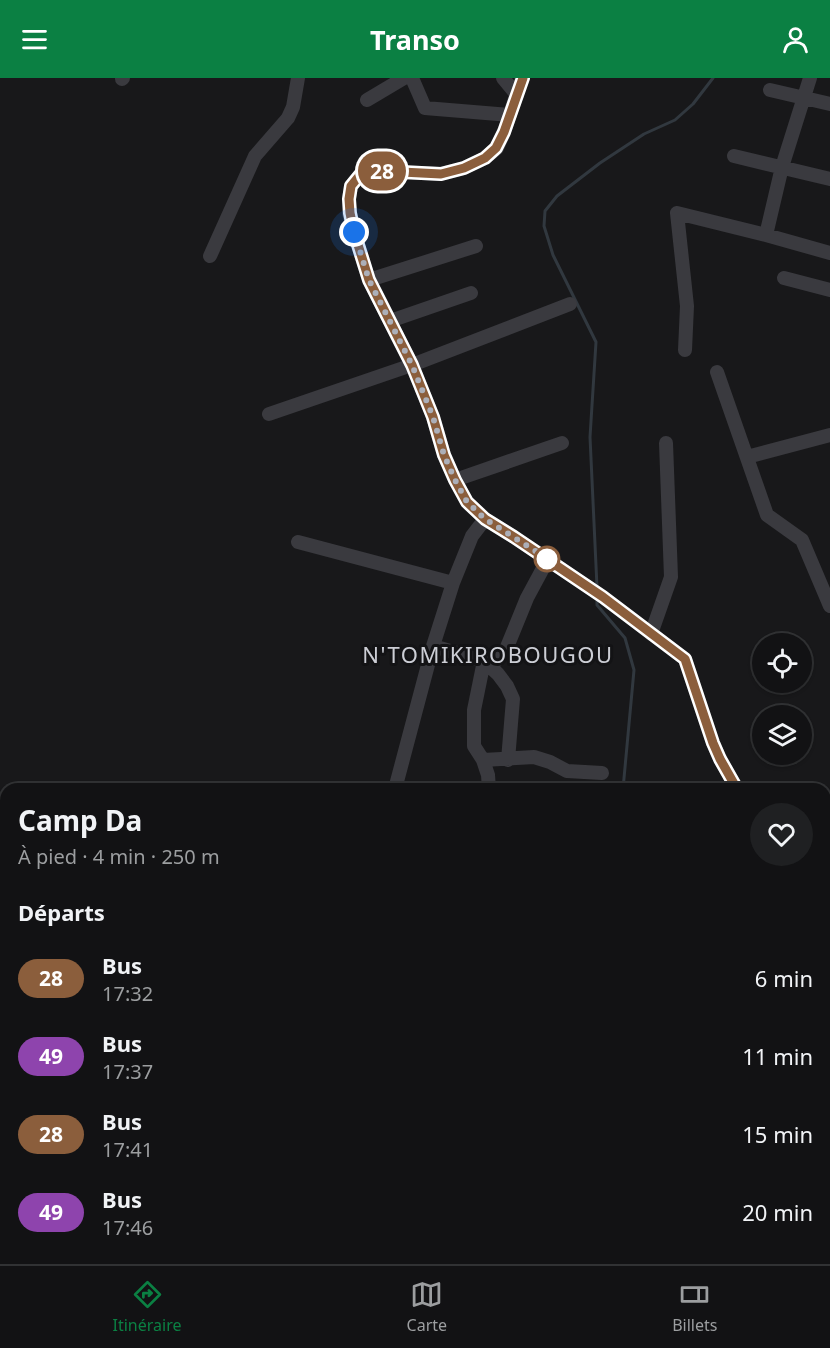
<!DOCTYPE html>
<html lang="fr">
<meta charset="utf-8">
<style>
:root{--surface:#121214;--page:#1f2022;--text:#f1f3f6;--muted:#9c9ea0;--line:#313234;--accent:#0b8043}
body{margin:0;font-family:"Noto Sans",sans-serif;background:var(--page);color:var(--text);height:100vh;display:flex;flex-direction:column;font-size:22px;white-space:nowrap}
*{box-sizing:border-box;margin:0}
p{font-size:20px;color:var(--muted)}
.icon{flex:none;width:33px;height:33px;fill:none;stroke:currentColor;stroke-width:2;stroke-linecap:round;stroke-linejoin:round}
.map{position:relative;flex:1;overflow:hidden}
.panel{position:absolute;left:0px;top:705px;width:831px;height:482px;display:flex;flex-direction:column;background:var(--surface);border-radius:18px 18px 0 0;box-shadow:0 2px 4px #0004,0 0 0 2px var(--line)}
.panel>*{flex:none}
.badge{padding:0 12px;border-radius:20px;font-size:21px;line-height:39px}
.controls{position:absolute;left:752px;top:555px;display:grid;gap:12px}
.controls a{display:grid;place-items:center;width:60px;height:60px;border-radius:50%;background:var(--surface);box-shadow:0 2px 4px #0004,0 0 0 2px var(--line);font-size:30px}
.you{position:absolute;width:30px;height:30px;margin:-15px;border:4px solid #fff;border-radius:50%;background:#1a73e8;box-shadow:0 0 0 9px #1a73e833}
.map>.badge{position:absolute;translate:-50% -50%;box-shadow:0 0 0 3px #fff}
h2{padding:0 18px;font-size:22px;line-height:54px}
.round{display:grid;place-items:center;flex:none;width:63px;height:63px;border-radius:32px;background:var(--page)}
.headline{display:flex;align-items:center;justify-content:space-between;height:102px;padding:0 18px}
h1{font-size:28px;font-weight:700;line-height:45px}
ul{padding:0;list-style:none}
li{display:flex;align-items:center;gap:18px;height:78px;padding:0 18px}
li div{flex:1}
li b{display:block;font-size:22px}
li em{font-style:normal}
li .badge{min-width:66px;font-weight:700;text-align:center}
header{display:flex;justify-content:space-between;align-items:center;height:78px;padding:0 18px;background:var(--accent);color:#fff;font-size:27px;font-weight:700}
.menu{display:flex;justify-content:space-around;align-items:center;height:84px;border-top:2px solid var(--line);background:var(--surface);font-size:16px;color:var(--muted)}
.menu a{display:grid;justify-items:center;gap:3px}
.menu .on{color:var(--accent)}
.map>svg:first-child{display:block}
</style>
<header><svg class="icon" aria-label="menu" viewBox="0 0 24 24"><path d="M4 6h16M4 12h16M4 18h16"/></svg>Transo<svg class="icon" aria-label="person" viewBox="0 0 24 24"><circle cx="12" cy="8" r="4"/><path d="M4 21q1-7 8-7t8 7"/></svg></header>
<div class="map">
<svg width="830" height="1186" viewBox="0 0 830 1186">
<rect width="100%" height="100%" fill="#18181a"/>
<!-- green -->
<path fill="#232a24" d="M 0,920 L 6,921 L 6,1106 L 0,1104 Z
M 588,1180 L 713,1180 L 713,1181 L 712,1186 L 587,1186 Z"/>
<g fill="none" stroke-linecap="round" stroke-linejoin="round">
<!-- stream -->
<path stroke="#31383f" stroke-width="3" d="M 597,509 L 590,359 L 596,264 L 553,177 L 544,148 L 545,133 L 557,118 L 600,85 L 644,56 L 675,42 L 693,26 L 713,0
M 597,522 L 597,527 L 625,560 L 634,592 L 623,711
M 631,1180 L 632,1186"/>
<!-- minor -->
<path stroke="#3a3a3f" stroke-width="14" d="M 412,0 L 425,30 L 510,37
M 503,0 L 517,17
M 522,0 L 504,54 L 497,70 L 485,80 L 464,90 L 441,96 L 382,93 L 360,97 L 351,108 L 349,121 L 349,135 L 354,154 L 369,202 L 412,287 L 433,339 L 444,377 L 455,402 L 467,424 L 485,441 L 514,459 L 603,519 L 685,581 L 713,665 L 720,681 L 737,711
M 122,1 L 123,0
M 770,12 L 830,26
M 367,22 L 404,0
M 734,78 L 830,101
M 766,157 L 782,89 L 810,0
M 210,178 L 255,78 L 288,40 L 293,29 L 298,0
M 784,200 L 830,212
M 369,202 L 476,168
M 390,243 L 471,215
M 685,272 L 687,228 L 677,135 L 766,157 L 830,175
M 717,294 L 767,437 L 802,462 L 830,528
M 269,336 L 412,287 L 570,226
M 747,379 L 830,357
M 455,402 L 562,365
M 298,464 L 453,505
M 651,556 L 671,499 L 666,365
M 433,568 L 484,583 L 498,596 L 507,608 L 513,621 L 508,682
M 484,583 L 474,632 L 474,668 L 483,682 L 488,697 L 489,711
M 490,590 L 507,569 L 527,520 L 548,481
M 483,682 L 534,679 L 550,684 L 567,693 L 602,695
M 395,711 L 433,568 L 453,505 L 472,458 L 485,441
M 825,805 L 830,811
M 825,883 L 830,883
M 194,1186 L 195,1180
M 300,1186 L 301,1180
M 358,1186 L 359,1183
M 450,1186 L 450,1180"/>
</g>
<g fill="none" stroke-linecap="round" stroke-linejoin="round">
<defs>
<path id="line" d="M 523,0 L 504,54 L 496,70 L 485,80 L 464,90 L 441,96 L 382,93 L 360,97 L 351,108 L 349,121 L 350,135 L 354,154 L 369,202 L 412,287 L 433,339 L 444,377 L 455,402 L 467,424 L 485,441 L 514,459 L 603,519 L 685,581 L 713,665 L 720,681 L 737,711"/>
</defs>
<!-- line casing -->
<use href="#line" stroke="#fff" stroke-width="14"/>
<!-- line -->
<use href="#line" stroke="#8b5e3c" stroke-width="9"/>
<!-- walk -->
<path stroke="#acafb8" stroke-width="6" stroke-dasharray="0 10.8" d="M 354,154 L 369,202 L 412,287 L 433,339 L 444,377 L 455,402 L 467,424 L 485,441 L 548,481 L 547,481"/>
</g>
<!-- markers -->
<circle fill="#fff" stroke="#8b5e3c" stroke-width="3" cx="547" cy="481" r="12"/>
<g text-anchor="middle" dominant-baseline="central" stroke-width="6" stroke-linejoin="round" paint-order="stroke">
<!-- quarter labels -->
<g font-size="22" letter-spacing="1.5" fill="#ccced5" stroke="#131315">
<text x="488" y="576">N'TOMIKIROBOUGOU</text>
</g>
</g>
</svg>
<div class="controls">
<a><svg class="icon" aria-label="locate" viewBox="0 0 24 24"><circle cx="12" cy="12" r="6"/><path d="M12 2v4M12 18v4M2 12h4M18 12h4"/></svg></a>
<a><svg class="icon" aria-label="layers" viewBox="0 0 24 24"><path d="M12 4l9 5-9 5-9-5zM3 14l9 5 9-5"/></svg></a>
</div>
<div class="you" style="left:354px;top:154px"></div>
<b class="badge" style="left:382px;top:93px;background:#8b5e3c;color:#fff">28</b>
<section class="panel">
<div class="headline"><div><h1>Camp Da</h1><p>À pied · 4 min · 250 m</p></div><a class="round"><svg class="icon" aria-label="heart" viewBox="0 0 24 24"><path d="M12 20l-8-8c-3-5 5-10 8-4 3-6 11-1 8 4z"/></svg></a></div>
<h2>Départs</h2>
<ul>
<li><span class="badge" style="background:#8b5e3c;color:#fff">28</span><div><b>Bus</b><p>17:32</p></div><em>6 min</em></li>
<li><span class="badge" style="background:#8e44ad;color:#fff">49</span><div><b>Bus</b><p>17:37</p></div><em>11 min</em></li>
<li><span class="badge" style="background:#8b5e3c;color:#fff">28</span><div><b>Bus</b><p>17:41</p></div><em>15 min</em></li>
<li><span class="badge" style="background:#8e44ad;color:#fff">49</span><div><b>Bus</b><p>17:46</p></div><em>20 min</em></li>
</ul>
</section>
</div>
<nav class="menu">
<a class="on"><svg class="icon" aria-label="directions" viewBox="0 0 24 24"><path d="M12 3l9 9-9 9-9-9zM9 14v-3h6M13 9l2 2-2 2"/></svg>Itinéraire</a>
<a><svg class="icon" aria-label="map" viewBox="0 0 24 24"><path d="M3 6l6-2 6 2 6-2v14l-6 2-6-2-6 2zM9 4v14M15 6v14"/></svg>Carte</a>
<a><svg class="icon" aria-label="tickets" viewBox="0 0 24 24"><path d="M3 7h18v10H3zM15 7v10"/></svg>Billets</a>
</nav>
